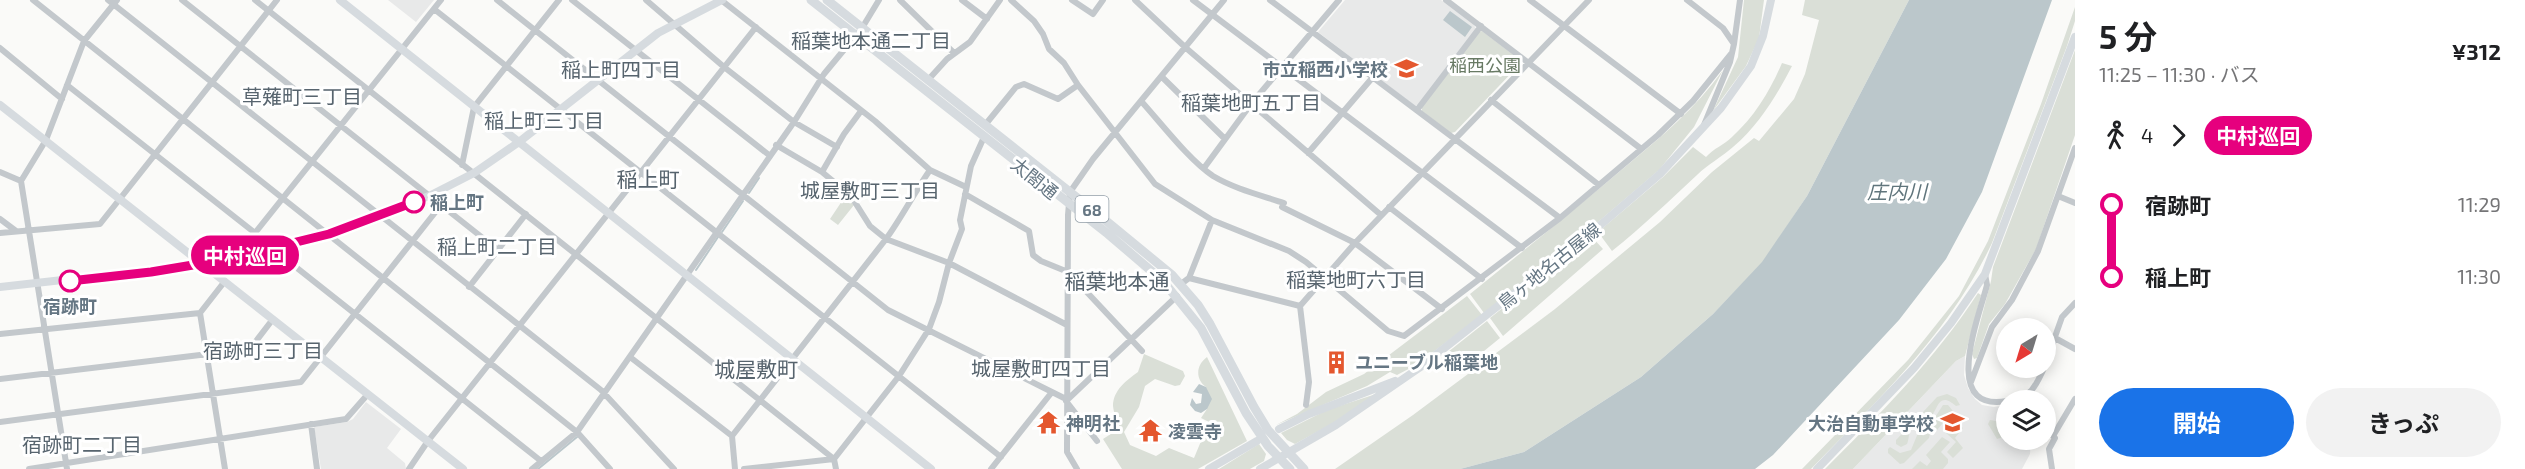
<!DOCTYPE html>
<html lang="ja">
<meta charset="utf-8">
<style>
:root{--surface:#fff;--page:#f2f2f2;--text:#202124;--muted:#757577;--accent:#1a73e8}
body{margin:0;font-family:"Exo 2","Noto Sans JP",sans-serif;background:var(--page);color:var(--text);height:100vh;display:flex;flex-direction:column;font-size:22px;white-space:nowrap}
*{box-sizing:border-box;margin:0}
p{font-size:20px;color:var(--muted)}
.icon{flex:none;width:33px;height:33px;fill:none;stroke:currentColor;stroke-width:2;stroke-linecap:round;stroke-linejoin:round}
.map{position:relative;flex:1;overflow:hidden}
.sheet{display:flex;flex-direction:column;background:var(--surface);width:450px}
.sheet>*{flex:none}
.badge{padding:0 12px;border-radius:20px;font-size:21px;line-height:39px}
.needle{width:39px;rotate:218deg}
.fabs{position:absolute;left:1996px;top:318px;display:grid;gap:12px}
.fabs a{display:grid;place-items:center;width:60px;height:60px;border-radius:50%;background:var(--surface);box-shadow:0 3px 15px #0003;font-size:30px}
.map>.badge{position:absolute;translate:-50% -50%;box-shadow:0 0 0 3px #fff}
.legs{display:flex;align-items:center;gap:9px;height:66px;padding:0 24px;font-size:20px}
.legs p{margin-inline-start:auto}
.head{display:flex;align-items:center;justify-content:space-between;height:102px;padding:0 24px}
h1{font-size:33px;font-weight:700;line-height:45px}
.action{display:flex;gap:12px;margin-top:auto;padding:12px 24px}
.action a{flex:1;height:69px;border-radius:36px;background:var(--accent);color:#fff;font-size:24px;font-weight:700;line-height:69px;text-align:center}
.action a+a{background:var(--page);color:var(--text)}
ul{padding:0 24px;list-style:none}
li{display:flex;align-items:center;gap:21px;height:72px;font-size:22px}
li i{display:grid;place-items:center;width:9px;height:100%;margin:0 8px;background:currentColor}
li i::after{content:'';width:15px;height:15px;margin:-8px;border:4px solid;border-radius:50%;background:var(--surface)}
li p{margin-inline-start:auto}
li:first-child i{background:linear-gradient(#0000 50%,currentColor 0)}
li:last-child i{background:linear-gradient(currentColor 50%,#0000 0)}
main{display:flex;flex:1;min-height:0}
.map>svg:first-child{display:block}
</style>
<main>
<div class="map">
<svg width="2075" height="469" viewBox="0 0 2075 469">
<rect width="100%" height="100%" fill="#fafaf8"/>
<!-- built -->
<path fill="#e8e9e9" d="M 388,0 L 434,0 L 416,22 Z
M 1345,0 L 1441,0 L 1474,25 L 1476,29 L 1418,105 L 1415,106 L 1318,32 Z
M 1965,356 L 1964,375 L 1968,388 L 1975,399 L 1982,405 L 1994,407 L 2007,405 L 2007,440 L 2031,440 L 2030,454 L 2022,469 L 1853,469 L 1956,361 Z
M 366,402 L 401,429 L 387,448 L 405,463 L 406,469 L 321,469 L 314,427 L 347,422 L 353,419 Z"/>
<!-- green -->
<path fill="#dadfd7" d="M 1744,0 L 1764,0 L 1759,38 L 1746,66 L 1713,111 L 1738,57 Z
M 1805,0 L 1909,0 L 1807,196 L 1763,262 L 1713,314 L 1641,377 L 1524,452 L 1460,469 L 1335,469 L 1413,415 L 1555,309 L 1660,222 L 1712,172 L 1754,138 L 1759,141 L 1794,99 L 1805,74 L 1819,20 L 1802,15 Z
M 2075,7 L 2075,21 L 2067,46 L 1992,243 C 1950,332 1879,399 1811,469 L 1802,469 L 1908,360 L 1959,296 L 1988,241 L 2041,104 Z
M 1482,31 L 1520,60 L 1520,64 L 1455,132 L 1451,133 L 1422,111 L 1422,107 L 1479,32 Z
M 2075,50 L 2075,135 L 2036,249 L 2005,304 L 1989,324 L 1977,358 L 1974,359 L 1972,354 L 1991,281 L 1993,267 Z
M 1782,63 L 1792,66 C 1777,95 1759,125 1733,147 C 1722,157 1708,164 1697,175 C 1669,201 1642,227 1612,251 L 1598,232 L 1663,177 L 1693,147 L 1706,157 C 1714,148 1724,145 1732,137 C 1755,116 1770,91 1782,63 Z
M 1723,70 L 1694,127 L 1659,170 L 1598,222 L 1484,313 L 1470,294 C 1522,252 1574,210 1625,167 C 1661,137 1696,108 1723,70 Z
M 831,183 L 854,205 L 838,225 L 830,219 L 844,198 L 829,186 Z
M 1592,237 L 1603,249 L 1503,336 L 1490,318 Z
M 1978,293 L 1981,295 L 1965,356 L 1956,361 L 1853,469 L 1825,469 C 1879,415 1936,358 1978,293 Z
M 1467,296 L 1482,315 L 1416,365 L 1397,375 L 1390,372 L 1367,386 L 1276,425 L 1297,414 L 1326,392 L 1364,374 Z
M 1487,321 L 1500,338 L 1462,369 L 1448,352 Z
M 1144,354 L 1183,371 L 1185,376 L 1180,385 L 1175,386 L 1155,379 L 1145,386 L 1139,407 L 1124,432 L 1130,445 L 1156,456 L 1169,448 L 1194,458 L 1209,422 L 1201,418 L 1207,409 L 1206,387 C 1195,379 1196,365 1207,357 L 1247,441 L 1198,469 L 1122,469 L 1103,439 L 1117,430 C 1117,421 1114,414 1113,406 C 1113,390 1127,380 1138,372 Z
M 1376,394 L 1335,422 L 1295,444 L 1287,440 L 1281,433 L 1327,410 Z
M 1947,394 L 1956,398 L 1960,405 L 1956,406 C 1939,392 1939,406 1931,417 L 1926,418 L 1923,416 L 1923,412 L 1937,397 Z
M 1943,405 L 1948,405 L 1953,411 L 1937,430 C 1929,428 1919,419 1911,430 C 1908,435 1909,440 1907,444 L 1901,447 L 1896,444 L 1896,440 L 1916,419 L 1932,422 Z
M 1990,420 L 2007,423 L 2007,436 L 1997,439 L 1988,424 Z
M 1956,422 L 1963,428 L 1955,438 L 1963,448 L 1953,458 L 1947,452 L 1956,442 L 1946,433 Z
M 1923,431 L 1930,434 L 1929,438 L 1904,463 L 1900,464 L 1888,453 L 1888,449 L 1890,447 L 1900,453 L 1911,450 L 1918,433 Z
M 1942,437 L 1950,442 L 1941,452 L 1948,459 L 1948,463 L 1943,469 L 1912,469 L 1920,461 L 1927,466 L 1931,461 L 1926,455 Z
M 1259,444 L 1266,454 L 1264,461 L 1250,469 L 1219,469 Z"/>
<!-- water -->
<path fill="#bbc7cb" d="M 1909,0 L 2052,0 L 1982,192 L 1946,259 L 1899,320 L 1773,455 L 1755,469 L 1460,469 L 1524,452 L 1641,377 L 1713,314 L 1762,262 L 1807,196 Z
M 1450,11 L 1472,27 L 1465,37 L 1443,20 Z
M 1199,384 L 1206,387 L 1212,399 L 1207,409 L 1201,413 L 1195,411 L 1190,405 L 1192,398 L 1196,404 L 1201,403 L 1202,394 L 1193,392 Z"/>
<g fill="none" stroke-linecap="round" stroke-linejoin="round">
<!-- stream -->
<path stroke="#bbc7cb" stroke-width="2" d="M 749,193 L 759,178
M 722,232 L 743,201
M 696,270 L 718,237
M 538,469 L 577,437"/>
<!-- street -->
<path stroke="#c3c8cc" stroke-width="6" d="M 33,0 L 577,432 L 610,469
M 108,0 L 601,390 L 674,469
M 182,0 L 498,250
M 255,0 L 834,459 L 744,469
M 497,0 L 888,310 L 1066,399
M 572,0 L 769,155
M 646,0 L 724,67 L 794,122 L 837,147
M 721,0 L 875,121 L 930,170 L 966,187
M 900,0 L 954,53
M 962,0 L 987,19
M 1011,0 L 1034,21 L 1043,34 L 1049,49 L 1064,63 L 1078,85 L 1155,184 L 1212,220 L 1289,251 L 1306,262 L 1388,331 L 1404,336 L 1560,218 L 1658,135 L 1693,101 L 1731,54
M 1072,0 L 1093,14 L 1103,0
M 1135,0 L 1186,48 L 1381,215
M 1193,0 L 1522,248
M 1270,0 L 1560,218
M 1446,0 L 1640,148
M 1530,0 L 1681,114
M 1687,0 L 1723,28 L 1734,44 L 1730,62 L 1704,125
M 434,9 L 1001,457
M 1734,44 L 1740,0
M 0,48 L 62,99
M 1162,77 L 1224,138
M 928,80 L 947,59 L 970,42 L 1000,0
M 67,85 L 255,233 L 259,252
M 1491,100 L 1599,185
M 1141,101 C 1161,123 1189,160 1213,176 C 1235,189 1260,195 1284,203
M 1417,110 L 1481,26
M 985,125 L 1016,87 L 1024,84 L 1058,99 L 1078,85
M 776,145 L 822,172 L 851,196 L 870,226 L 886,239 L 949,263 L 1067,325
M 1308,153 L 1373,77
M 462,165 L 474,107 L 559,0
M 1204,168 L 1251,104 L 1339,0
M 0,172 L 21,181
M 822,172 L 844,134 L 861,111
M 965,194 L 1029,231 L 1033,255 L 1041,261 L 1068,272 L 1142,351
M 2058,196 L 2075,203
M 1282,207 L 1355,243 L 1442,309
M 1389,207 L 1482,279
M 0,219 L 16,231
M 0,233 L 100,224 L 277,0
M 255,233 L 441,0
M 273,249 L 541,461
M 1985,274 L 1987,285 C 1979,317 1940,413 2007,401
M 1189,278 L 1300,306
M 1181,284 L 1189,278 L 1212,220
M 469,287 L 526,214
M 0,334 L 200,313
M 2055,338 L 2075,349
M 630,357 L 732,436
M 2046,362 L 2062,317 L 2075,303
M 0,379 L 250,349 L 273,319
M 1971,382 L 1992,327 L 2012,300 L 2038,251 L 2075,148
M 2011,400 C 2032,397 2036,385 2044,368
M 1306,405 L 1309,382 L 1300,306 L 1355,243 L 1589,0
M 0,422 L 301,382 L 441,205
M 311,424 L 317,469
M 2046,426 L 2055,438 L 2049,449 L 2052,469
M 2053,436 L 2075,399
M 1097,441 L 1066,401 L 1177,296
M 29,469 L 346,419 L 368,394
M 67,469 L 21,181 L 46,140 L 84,41 L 117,0
M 225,469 L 200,313 L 225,281
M 409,469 L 428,441 L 756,27
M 532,469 L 577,432 L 794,122 L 824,74 L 862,28 L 879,0
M 735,469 L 732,436 L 886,239 C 902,217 914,193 930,170
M 836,469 L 834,459 L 899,376 L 929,329 L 939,302 L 949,263 L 962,229 L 960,220 L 971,166 L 984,137
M 991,469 L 1052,392
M 1077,469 L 1067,452 L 1068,215 L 1070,192 L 1093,159 L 1224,0"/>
<!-- secondary -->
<path stroke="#d6dbdf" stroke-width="8" d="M 340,0 L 931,469
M 0,105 L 463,469
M 0,287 L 205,264 L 329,234 L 429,196 L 474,173 L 519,142 L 658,33 L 722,0
M 1279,429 L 1309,414 L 1395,381
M 1209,469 L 1257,441
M 1260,469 L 1336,425 L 1419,368 L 1591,233 L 1660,174 L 1721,108 L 1751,66 L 1763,36 L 1771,0
M 1817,469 L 1914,368 L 1951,323 L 1985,274 L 2075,37"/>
<!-- primary -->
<path stroke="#d6dbdf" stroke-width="9" d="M 811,0 L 1108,234 L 1163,281 L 1201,328 L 1246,413 L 1268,446 L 1290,469
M 827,0 L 1099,215 L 1172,275 L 1198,305 L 1210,324 L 1254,407 L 1268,430 L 1304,469"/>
</g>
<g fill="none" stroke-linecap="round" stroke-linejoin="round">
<defs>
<path id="line-1" d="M 70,281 L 151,272 L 223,260 L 329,234 L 414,202"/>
</defs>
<!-- line-1 casing -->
<use href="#line-1" stroke="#fff" stroke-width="14"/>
<!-- line-1 -->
<use href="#line-1" stroke="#e6007e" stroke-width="9"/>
</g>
<!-- icons -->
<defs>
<symbol id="school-bare" viewBox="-9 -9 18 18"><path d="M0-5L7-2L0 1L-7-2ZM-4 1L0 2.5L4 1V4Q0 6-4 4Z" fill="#e4572e" stroke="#fff" stroke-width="2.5" paint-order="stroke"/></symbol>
<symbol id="building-bare" viewBox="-9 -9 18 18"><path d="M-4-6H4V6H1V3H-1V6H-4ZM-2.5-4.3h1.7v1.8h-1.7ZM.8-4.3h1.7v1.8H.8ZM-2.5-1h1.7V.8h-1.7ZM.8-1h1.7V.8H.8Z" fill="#e4572e" stroke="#fff" stroke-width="2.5" paint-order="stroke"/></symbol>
<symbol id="temple-bare" viewBox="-9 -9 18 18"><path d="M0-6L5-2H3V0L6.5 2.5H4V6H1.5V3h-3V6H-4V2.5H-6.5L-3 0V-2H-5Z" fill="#e4572e" stroke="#fff" stroke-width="2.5" paint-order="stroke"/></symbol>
<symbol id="university-bare" viewBox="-9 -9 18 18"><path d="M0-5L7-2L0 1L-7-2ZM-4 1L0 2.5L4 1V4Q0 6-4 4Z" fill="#e4572e" stroke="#fff" stroke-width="2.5" paint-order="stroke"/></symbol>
</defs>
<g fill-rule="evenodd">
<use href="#school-bare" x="1390" y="52" width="33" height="33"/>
<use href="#building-bare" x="1320" y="346" width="33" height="33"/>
<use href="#temple-bare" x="1032" y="406" width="33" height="33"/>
<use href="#university-bare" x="1936" y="406" width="33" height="33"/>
<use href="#temple-bare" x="1134" y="414" width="33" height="33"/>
</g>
<!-- markers -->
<g fill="#fff" stroke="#e6007e" stroke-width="3">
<circle cx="414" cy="202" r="10"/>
<circle cx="70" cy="281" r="10"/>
</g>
<g text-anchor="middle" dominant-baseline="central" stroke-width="6" stroke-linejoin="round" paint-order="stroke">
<!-- shield labels -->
<rect fill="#fff" stroke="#939fa8" stroke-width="1.5" x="1075.5" y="196" width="33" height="26" rx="4.5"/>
<g font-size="16" font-weight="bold" fill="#657683">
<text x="1092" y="209">68</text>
</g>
<!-- park labels -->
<g font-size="18" fill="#687a64" stroke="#fff">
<text x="1485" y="65">稲西公園</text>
</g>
<!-- poi labels -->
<g font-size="18" font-weight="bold" fill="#657683" stroke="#fff" text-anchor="start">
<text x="1388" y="69" text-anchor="end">市立稲西小学校</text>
<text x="1355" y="362">ユニーブル稲葉地</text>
<text x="1066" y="423">神明社</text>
<text x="1934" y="423" text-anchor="end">大治自動車学校</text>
<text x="1168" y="431">凌雲寺</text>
</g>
<!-- street labels -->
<g font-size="18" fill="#657683" stroke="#fff">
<text transform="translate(1035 178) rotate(39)">太閤通</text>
<text transform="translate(1549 266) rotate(-39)">鳥ヶ地名古屋線</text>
</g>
<!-- stop labels -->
<g font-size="18" font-weight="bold" fill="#657683" stroke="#fff" text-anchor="start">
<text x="430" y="202">稲上町</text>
<text x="70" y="306" text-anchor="middle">宿跡町</text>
</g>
<!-- neighbourhood labels -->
<g font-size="20" fill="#57646e" stroke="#fff">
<text x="871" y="40">稲葉地本通二丁目</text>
<text x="621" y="69">稲上町四丁目</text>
<text x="302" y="96">草薙町三丁目</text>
<text x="1251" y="102">稲葉地町五丁目</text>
<text x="544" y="120">稲上町三丁目</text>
<text x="870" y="190">城屋敷町三丁目</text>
<text x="497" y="246">稲上町二丁目</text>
<text x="1356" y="279">稲葉地町六丁目</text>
<text x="263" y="350">宿跡町三丁目</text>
<text x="1041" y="368">城屋敷町四丁目</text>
<text x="82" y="444">宿跡町二丁目</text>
</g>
<!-- water labels -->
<g font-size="20" font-style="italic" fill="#60757c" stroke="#fff">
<text x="1897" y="191">庄内川</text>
</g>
<!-- quarter labels -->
<g font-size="21" fill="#57646e" stroke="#fff">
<text x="648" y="178">稲上町</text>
<text x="1117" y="280">稲葉地本通</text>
<text x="756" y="368">城屋敷町</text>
</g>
</g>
</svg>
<div class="fabs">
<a><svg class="needle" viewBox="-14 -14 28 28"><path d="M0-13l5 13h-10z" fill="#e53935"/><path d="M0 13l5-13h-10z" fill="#757577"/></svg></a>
<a><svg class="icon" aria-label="layers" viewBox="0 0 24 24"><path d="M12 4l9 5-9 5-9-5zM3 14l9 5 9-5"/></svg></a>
</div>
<b class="badge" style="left:245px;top:255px;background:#e6007e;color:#fff">中村巡回</b>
</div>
<section class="sheet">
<div class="head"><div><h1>5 分</h1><p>11:25 – 11:30 · バス</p></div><b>¥312</b></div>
<div class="legs"><svg class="icon" aria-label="walk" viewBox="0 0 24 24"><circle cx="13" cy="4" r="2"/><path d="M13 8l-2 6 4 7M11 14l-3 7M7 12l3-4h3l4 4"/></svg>4<svg class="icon" aria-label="forward" viewBox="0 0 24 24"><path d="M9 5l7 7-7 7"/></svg><b class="badge" style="background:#e6007e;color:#fff">中村巡回</b></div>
<ul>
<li><i style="color:#e6007e"></i><b>宿跡町</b><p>11:29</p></li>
<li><i style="color:#e6007e"></i><b>稲上町</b><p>11:30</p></li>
</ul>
<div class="action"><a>開始</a><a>きっぷ</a></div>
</section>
</main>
